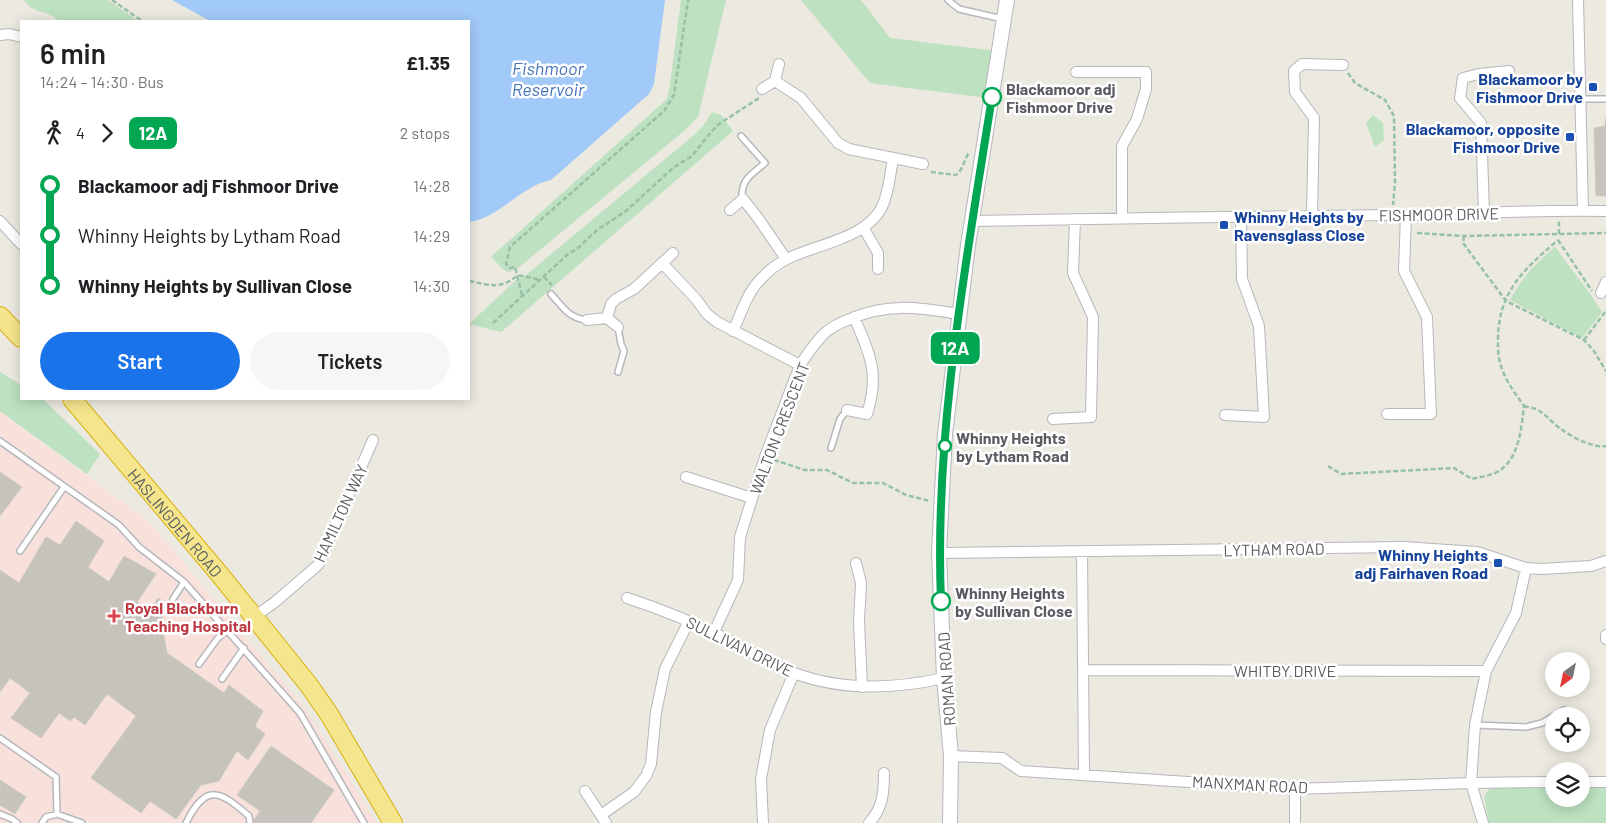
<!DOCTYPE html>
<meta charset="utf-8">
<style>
:root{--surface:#fff;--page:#f6f6f6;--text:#202124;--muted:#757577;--accent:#1a73e8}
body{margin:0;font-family:Barlow,sans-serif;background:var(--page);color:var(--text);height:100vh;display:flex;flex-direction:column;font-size:19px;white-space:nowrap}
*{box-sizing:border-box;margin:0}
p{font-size:16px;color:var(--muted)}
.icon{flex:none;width:28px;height:28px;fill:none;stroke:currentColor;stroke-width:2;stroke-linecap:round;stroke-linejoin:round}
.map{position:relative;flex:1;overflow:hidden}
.side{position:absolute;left:20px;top:20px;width:450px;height:380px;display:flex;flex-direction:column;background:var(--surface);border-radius:0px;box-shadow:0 2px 12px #0003}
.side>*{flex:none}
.badge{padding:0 10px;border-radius:8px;font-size:18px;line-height:32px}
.needle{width:32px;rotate:213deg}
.tools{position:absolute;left:1545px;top:652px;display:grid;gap:10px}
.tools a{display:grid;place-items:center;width:45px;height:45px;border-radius:50%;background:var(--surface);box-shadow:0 2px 12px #0003;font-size:25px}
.map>.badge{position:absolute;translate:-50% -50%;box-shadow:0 0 0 2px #fff}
.legs{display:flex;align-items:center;gap:8px;height:55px;padding:0 20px;font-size:16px}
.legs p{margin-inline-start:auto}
.head{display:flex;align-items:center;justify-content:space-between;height:85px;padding:0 20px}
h1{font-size:28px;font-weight:600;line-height:38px}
.action{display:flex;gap:10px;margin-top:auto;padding:10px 20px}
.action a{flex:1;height:58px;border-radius:30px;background:var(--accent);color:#fff;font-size:20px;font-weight:600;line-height:58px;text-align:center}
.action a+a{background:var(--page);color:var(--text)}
ul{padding:0 20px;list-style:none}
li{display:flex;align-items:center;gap:18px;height:50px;font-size:19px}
li i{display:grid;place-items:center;width:8px;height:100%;margin:0 6px;background:currentColor}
li i::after{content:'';width:12px;height:12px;margin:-6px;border:4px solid;border-radius:50%;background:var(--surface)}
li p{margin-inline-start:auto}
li:first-child i{background:linear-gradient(#0000 50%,currentColor 0)}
li:last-child i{background:linear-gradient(currentColor 50%,#0000 0)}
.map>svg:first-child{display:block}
</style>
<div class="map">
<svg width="1606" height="823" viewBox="0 0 1606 823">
<rect width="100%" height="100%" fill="#ebe9e0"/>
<!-- medical -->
<path fill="#f8e1db" d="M 0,412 L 149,521 L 307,711 L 377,823 L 0,823 Z"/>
<!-- green -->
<path fill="#bde1c1" d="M 24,0 L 108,0 L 138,21 L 59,21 C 47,9 34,15 24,0 Z
M 681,0 L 726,0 L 698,117 L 684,131 L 518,268 L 509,272 L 503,269 L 491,257 L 667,99 L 669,91 Z
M 801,0 L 861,0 L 890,38 L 996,51 L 988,98 L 870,83 Z
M 712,112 L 721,115 L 733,131 L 501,332 L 469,324 L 515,281 L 526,275 L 694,135 L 703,126 Z
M 1373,115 L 1383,123 L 1384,140 L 1375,147 L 1366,123 Z
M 1555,247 L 1591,295 L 1602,312 L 1582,338 L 1510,300 C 1523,276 1535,264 1555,247 Z
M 0,372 L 21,385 L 21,399 L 43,399 L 100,454 L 87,474 L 0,411 Z
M 1581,787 L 1606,787 L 1606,823 L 1489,823 L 1484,796 L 1490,788 L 1554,788 L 1554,799 L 1581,799 Z"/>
<!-- water -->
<path fill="#a2caf9" d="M 172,0 L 665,0 L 654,84 L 649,94 L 551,180 C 520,186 500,218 469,222 L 469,21 L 210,21 Z"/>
<!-- building -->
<path fill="#c6c3bd" stroke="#cfcbbf" d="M 1606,118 L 1606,196 L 1596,196 L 1594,128 L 1605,126 Z
M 0,472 L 22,487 L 0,516 Z
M 76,521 L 104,541 L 88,567 L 109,582 L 124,556 L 156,574 L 137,602 L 150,610 L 158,598 L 170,606 L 161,620 L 167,653 L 224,693 L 229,685 L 263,711 L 255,726 L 265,734 L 248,760 L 237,751 L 219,781 L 201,785 L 176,819 L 150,801 L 141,813 L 91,778 L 136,716 L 107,694 L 85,725 L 74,717 L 70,721 L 59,713 L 41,738 L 11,718 L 30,693 L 10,678 L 0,692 L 0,570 L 19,583 L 46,537 L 60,545 Z
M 271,746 L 334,790 L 311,823 L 252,823 L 260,811 L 237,795 Z
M 0,780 L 26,797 L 15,814 L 0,805 Z"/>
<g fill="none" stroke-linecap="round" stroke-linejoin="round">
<defs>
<path id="lane" d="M 948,0 L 959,9 L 1003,19
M 1581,99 L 1606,99
M 741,136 L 765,163 C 751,175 741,179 742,199
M 551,294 C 563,307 568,318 587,320
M 618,372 L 624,351 L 621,344 L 618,327
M 0,441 L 119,525 L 139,547 L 184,582 L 300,713 L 364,823
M 831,448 L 840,419 L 847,410
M 20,551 L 64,487
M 173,599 L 184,582
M 199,664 L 218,638 L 228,630
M 222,679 L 244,648
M 1475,725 L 1526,727 L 1542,723 L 1564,710
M 0,738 L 56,777 L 57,814
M 0,814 L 12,819 L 17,823
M 42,823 L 46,817 L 57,814 L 82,823
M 186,823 C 206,783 219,790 249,816 L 250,823"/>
<path id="street" d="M 1578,0 L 1583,210
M 0,35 L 9,34 L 21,37
M 1076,72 L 1146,72 L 1146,89 L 1137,119 L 1122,146 L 1122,217
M 775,81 L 801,98 L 838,143 L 849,149 L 923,164
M 762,89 L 775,81 L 779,64
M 730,210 L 743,199 L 758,218 L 786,259
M 1484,213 L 1481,123 L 1460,98 L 1463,78 L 1479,74 L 1509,71
M 1312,215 L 1314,118 L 1295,92 L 1294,71 L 1302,64 L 1343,65
M 0,221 L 21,244
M 972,221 C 1112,218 1251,217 1391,215 C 1463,215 1534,209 1606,211
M 864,229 L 878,253 L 878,269
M 662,263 L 696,299 L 707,314 L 717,322 L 800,365
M 1601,293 L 1606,282
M 607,318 L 611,304 L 616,299 L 634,289 L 673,253
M 587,320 L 607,318 L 618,327
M 733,331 C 741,314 747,293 760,280 C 767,272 777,264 787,259 C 816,244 866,239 882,207 C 889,192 890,174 893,159
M 847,410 L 867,414 C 880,374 870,354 854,317
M 1387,414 L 1431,414 L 1427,317 L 1404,271 L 1406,215
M 1225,415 L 1264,417 L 1259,326 L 1242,279 L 1241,217
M 1053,419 L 1091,417 L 1093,317 L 1073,273 L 1075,219
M 686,477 L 752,498
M 1082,551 L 1084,774
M 939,553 L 1403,547 L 1477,552 L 1526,568 L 1542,569 L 1591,566 L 1606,561
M 856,563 L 861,583 L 859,621 L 862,687
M 627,598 C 664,610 695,623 729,640 C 750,651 772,665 794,673 C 842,691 895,689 944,678
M 254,617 L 275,602 L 318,565 L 373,440
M 714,632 L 738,580 L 740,537 L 765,457 L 800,365 C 808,353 816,341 826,332 C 833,326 842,322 850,319 C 888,302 920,308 959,314
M 1606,635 L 1606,639
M 1084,670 L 1486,671
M 951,756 L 1002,758 L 1021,771 L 1295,789 L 1471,783 L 1554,782
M 1581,782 L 1606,782
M 585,791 L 606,823
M 601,815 L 634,792 L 646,776 L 651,764 L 656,712 L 665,669 L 689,621
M 763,823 L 761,779 L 770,730 L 794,673
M 869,823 C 883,808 884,792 884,773
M 1295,823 L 1295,789
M 1483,823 L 1471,783 L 1475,725 L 1486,671 L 1516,613 L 1526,568"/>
<path id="secondary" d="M 950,823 L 951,756 L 944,678 L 939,553 L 945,434 L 968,245 L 1007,0"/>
<g id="highway">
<path d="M 0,316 L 21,338"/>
<path id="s1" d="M 72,399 L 221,576 L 308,684 L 329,714 L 393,823"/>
</g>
</defs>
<!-- lane casing -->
<use href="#lane" stroke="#b6b7bc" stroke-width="8"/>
<!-- street casing -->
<use href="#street" stroke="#b6b7bc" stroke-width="12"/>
<!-- secondary casing -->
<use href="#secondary" stroke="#b6b8be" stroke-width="16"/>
<!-- highway casing -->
<use href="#highway" stroke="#dcb10f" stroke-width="20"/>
<!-- path -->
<path stroke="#97c1a7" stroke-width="2.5" stroke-dasharray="5 2.5" stroke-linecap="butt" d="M 112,0 L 142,21
M 1348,73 L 1355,83 L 1385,100 L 1394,116 L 1395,183 L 1393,205
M 931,172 L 956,175 C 962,171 965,159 969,152
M 1417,233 L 1464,236 L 1606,233
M 1559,234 L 1559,220
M 1464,236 L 1463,243 L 1506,301 L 1584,340 L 1594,351 L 1606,371
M 1558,240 L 1592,291
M 544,277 L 552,285
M 469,281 C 489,285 501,290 518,275 L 541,280
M 522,295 L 515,267 L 510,268 L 506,264 L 510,247 L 664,111 L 674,95 L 688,0
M 493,323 L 567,255 L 578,248 L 597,230 L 626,211 L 674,167 L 692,156 L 711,132 L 719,124 L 759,98
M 1584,340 L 1606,311
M 1524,406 C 1528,407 1532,408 1536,409 C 1546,414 1552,423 1561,429 C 1572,437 1592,448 1606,446
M 774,460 L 805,470 L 827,470 L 853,483 L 883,483 L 906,495 L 930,501
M 1328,466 L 1341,474 L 1454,468 L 1472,479 C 1479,477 1488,476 1495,473 C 1519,462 1521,430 1524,406 C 1514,392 1502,376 1499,358 C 1498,353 1498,348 1498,343 C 1497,293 1523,270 1558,240"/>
<!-- lane -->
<use href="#lane" stroke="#fff" stroke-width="5"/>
<!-- street -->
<use href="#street" stroke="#fff" stroke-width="10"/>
<!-- secondary -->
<use href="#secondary" stroke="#fff" stroke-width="14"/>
<!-- highway -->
<use href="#highway" stroke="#f5e58c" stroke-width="18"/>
</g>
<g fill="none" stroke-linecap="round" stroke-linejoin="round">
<defs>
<path id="line-1" d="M 941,601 C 934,434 966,262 992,97"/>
</defs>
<!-- line-1 casing -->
<use href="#line-1" stroke="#fff" stroke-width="11"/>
<!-- line-1 -->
<use href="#line-1" stroke="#00a651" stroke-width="8"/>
</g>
<!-- markers -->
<g fill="#1a4fb4" stroke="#fff" stroke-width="2">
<rect x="1588" y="82" width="10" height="10" rx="2.5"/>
<rect x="1565" y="132" width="10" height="10" rx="2.5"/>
<rect x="1219" y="220" width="10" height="10" rx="2.5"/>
<rect x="1493" y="558" width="10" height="10" rx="2.5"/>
</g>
<g fill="#fff" stroke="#00a651" stroke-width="2.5">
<circle cx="992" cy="97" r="9"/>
<circle cx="945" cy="446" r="6"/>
<circle cx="941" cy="601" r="9"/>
</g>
<path fill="#e0444e" stroke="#fff" stroke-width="2" d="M111.5 608.5h5v5h5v5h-5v5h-5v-5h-5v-5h5z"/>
<g text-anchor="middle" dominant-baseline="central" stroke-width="5" stroke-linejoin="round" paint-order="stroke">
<!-- transit labels -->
<g font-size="16" font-weight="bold" fill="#164399" stroke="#fff" text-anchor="end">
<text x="1583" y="78">Blackamoor by<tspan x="1583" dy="18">Fishmoor Drive</tspan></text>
<text x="1560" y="128">Blackamoor, opposite<tspan x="1560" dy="18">Fishmoor Drive</tspan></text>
<text x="1234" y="216" text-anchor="start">Whinny Heights by<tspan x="1234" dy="18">Ravensglass Close</tspan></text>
<text x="1488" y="554">Whinny Heights<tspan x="1488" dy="18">adj Fairhaven Road</tspan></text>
</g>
<!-- stop labels -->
<g font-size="16" font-weight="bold" fill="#595b60" stroke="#fff" text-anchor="start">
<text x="1006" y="88">Blackamoor adj<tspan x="1006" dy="18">Fishmoor Drive</tspan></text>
<text x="956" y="437">Whinny Heights<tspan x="956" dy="18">by Lytham Road</tspan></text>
<text x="955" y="592">Whinny Heights<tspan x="955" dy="18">by Sullivan Close</tspan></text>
</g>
<!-- street labels -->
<g font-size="16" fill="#595b60" stroke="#fff">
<text transform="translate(1439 214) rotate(-1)">FISHMOOR DRIVE</text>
<text transform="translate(779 428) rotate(-69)">WALTON CRESCENT</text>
<text transform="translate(340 513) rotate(-65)">HAMILTON WAY</text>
<text stroke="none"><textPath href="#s1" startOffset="161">HASLINGDEN ROAD</textPath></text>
<text transform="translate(1274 549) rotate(-1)">LYTHAM ROAD</text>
<text transform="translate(740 646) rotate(26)">SULLIVAN DRIVE</text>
<text x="1285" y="670">WHITBY DRIVE</text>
<text transform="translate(946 679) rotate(-94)">ROMAN ROAD</text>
<text transform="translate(1250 784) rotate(3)">MANXMAN ROAD</text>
</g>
<!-- health labels -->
<g font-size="16" font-weight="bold" fill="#be3a42" stroke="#fff" text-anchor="start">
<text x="125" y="607">Royal Blackburn<tspan x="125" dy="18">Teaching Hospital</tspan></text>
</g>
<!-- water labels -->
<g font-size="18" font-style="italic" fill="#4773b9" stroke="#fff">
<text x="548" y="68">Fishmoor<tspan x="548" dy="21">Reservoir</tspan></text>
</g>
</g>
</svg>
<div class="tools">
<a><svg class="needle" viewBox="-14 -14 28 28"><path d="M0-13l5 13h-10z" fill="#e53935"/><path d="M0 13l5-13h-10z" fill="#757577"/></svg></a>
<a><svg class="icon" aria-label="locate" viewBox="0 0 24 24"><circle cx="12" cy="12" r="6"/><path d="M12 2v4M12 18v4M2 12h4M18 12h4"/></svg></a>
<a><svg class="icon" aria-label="layers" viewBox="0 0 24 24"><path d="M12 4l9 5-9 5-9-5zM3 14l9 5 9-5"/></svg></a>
</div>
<b class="badge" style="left:955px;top:348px;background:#00a651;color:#fff">12A</b>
<section class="side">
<div class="head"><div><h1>6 min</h1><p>14:24 – 14:30 · Bus</p></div><b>£1.35</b></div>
<div class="legs"><svg class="icon" aria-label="walk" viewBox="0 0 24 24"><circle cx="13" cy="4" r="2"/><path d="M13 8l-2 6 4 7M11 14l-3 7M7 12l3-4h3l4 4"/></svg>4<svg class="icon" aria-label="forward" viewBox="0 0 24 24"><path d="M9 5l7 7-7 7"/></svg><b class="badge" style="background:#00a651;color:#fff">12A</b><p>2 stops</p></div>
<ul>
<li><i style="color:#00a651"></i><b>Blackamoor adj Fishmoor Drive</b><p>14:28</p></li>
<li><i style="color:#00a651"></i><span>Whinny Heights by Lytham Road</span><p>14:29</p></li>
<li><i style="color:#00a651"></i><b>Whinny Heights by Sullivan Close</b><p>14:30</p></li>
</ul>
<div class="action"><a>Start</a><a>Tickets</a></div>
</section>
</div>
